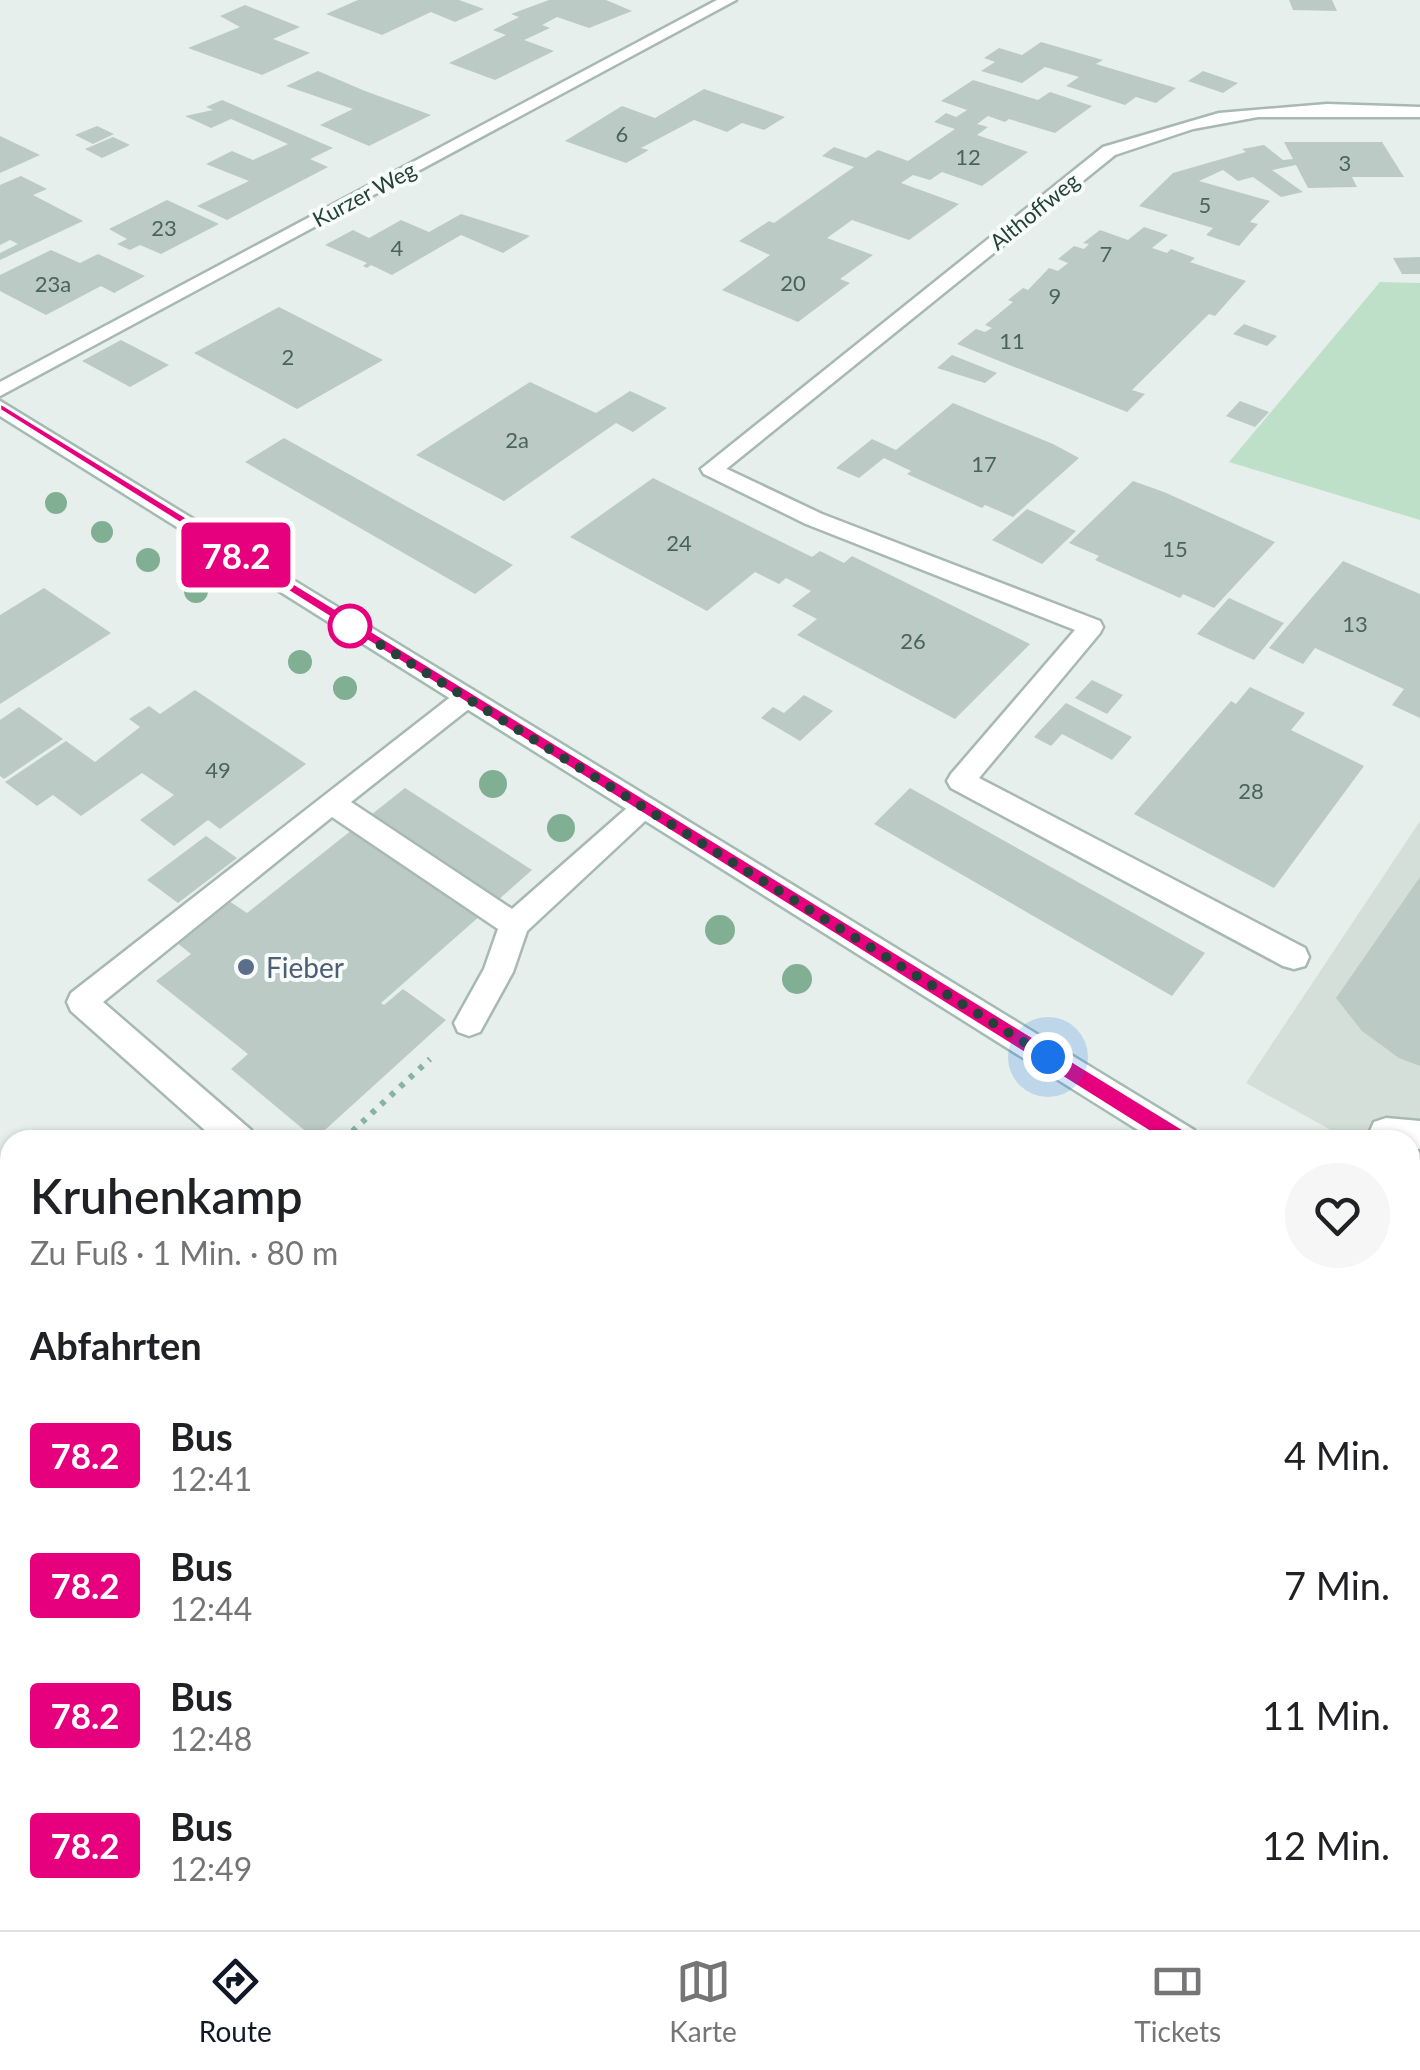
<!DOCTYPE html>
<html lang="de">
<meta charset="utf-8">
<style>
:root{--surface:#fff;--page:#f6f6f6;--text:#202124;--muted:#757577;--line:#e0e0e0;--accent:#111827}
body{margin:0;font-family:Lato,sans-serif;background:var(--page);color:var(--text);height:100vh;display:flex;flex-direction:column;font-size:38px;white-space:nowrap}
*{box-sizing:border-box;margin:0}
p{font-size:32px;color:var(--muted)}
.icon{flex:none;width:55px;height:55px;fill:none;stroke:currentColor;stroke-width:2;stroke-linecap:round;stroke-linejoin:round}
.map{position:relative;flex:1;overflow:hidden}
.drawer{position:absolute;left:0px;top:1130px;width:1420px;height:800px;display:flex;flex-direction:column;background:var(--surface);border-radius:30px 30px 0 0;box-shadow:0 2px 8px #0004}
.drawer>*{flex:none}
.badge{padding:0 20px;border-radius:8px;font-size:35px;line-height:65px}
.you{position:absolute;width:50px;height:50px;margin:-25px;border:8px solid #fff;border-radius:50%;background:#1a73e8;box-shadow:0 0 0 15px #1a73e833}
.map>.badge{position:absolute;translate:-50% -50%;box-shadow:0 0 0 5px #fff}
h2{padding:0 30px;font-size:38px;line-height:90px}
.round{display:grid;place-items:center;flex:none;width:105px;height:105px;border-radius:52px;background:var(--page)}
.overview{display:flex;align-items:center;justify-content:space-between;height:170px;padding:0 30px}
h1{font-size:48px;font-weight:600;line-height:75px}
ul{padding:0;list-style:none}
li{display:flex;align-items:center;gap:30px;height:130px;padding:0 30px}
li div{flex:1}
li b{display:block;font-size:38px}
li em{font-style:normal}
li .badge{min-width:110px;font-weight:700;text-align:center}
.tab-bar{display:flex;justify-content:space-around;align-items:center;height:140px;border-top:2px solid var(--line);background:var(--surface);font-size:28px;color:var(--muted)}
.tab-bar a{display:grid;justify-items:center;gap:5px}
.tab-bar .on{color:var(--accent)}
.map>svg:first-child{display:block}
</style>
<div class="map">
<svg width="1420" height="1930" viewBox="0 0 1420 1930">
<rect width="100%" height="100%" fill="#e6efeb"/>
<!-- built -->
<path fill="#d4dfda" d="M 1420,821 L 1420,1179 L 1410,1173 L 1410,1140 L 1349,1140 L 1246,1083 Z"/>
<!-- green -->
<path fill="#bfe0c8" d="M 1380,282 L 1420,283 L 1420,520 L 1229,462 Z"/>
<!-- building -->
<path fill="#bbcac4" d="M 358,0 L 459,0 L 484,9 L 455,22 L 431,12 L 382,35 L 326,14 Z
M 549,0 L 606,0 L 632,11 L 589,28 L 557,17 L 542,25 L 550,28 L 524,40 L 554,51 L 495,80 L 449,63 L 506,35 L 493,30 L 519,17 L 511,14 Z
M 1289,0 L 1332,0 L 1337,11 L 1293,10 Z
M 245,5 L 300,27 L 273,39 L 310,53 L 262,75 L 188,48 L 240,27 L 220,16 Z
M 1041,42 L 1103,60 L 1096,64 L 1176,88 L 1156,103 L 1136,97 L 1125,105 L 1066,86 L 1079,77 L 1045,67 L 1022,83 L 981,71 L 995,62 L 984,58 L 999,48 L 1022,55 Z
M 318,71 L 365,91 L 431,115 L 369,146 L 320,125 L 353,109 L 286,86 Z
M 1203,71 L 1238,83 L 1223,93 L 1188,81 Z
M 973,80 L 1038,100 L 1050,92 L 1092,106 L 1055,133 L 1009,119 L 1005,122 L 988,116 L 977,124 L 988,127 L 977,135 L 1028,152 L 982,186 L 942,172 L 930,180 L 913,175 L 901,183 L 959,204 L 909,240 L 852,220 L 827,238 L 873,255 L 840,279 L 850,283 L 798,322 L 722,290 L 770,255 L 739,241 L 769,221 L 774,223 L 854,167 L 822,156 L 834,147 L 866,158 L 878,150 L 908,161 L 955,129 L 934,122 L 946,113 L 956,117 L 967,110 L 941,101 Z
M 704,89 L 785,117 L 764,130 L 742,123 L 727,132 L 694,120 L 641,148 L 649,150 L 626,163 L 565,141 L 622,106 L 655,118 Z
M 222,100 L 333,148 L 310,159 L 328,167 L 227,220 L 197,206 L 249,181 L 206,164 L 232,151 L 253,160 L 288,144 L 231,119 L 211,128 L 185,116 L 213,110 L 206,107 Z
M 97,126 L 114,134 L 93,144 L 75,135 Z
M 0,136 L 40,155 L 0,173 Z
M 113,137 L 130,145 L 102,158 L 85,149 Z
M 1284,142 L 1382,142 L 1404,177 L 1352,177 L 1357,187 L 1308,188 L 1296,165 L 1272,170 L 1303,192 L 1281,197 L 1253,177 L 1238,181 L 1223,170 L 1199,181 L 1270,201 L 1250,222 L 1258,224 L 1239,246 L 1206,235 L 1213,228 L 1139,206 L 1173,173 L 1246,152 L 1242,149 L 1264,145 L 1283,160 L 1293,159 Z
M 21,176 L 47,189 L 33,195 L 83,221 L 0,260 L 0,253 L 18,244 L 10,240 L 0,245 L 0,185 Z
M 167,200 L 219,224 L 161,254 L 140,245 L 130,250 L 117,244 L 127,239 L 109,229 Z
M 461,214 L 530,236 L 503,253 L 461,235 L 392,275 L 371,265 L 367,268 L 363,266 L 367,263 L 325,245 L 353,230 L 369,238 L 401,220 L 429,232 Z
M 1144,227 L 1168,235 L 1152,248 L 1167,253 L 1171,249 L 1195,258 L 1190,262 L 1246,281 L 1215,316 L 1209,314 L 1132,390 L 1145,394 L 1127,412 L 957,344 L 976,329 L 985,332 L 992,328 L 985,325 L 1013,302 L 1008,300 L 1023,288 L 1028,290 L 1049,268 L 1058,271 L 1068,263 L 1058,259 L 1074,246 L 1084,249 L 1089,244 L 1083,243 L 1100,230 L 1128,240 Z
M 51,250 L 80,263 L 98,254 L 145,276 L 114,293 L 101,286 L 46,315 L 0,291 L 0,275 Z
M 1420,257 L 1420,274 L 1402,274 L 1393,258 Z
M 279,307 L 383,360 L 297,409 L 194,353 Z
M 1244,324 L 1277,336 L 1267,346 L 1233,334 Z
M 121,340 L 169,365 L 130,387 L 82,361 Z
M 952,355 L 997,373 L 985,383 L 937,368 Z
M 530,382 L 596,413 L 630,391 L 667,408 L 633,432 L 616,423 L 504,501 L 416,455 Z
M 1240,401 L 1269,412 L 1255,427 L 1226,416 Z
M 953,403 L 1053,444 L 1079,458 L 1013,517 L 985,505 L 982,508 L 907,474 L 911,471 L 884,458 L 859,478 L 836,468 L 872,439 L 896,450 Z
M 284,438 L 413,510 L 513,565 L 475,594 L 245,462 Z
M 653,478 L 812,557 L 820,551 L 844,563 L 852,556 L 1030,644 L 955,719 L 797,635 L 817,619 L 792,606 L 811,591 L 786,578 L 779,584 L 755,572 L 707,611 L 570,537 Z
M 1133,481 L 1164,492 L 1275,542 L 1214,608 L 1183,594 L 1180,598 L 1095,560 L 1099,556 L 1069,543 Z
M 1027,509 L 1076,531 L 1042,564 L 992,540 Z
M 1343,561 L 1420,594 L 1420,718 L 1392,705 L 1404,689 L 1315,648 L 1303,664 L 1269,648 Z
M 44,588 L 111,633 L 0,704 L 0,615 Z
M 1229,598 L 1284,623 L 1254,660 L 1197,634 Z
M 1092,680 L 1123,695 L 1107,714 L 1075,698 Z
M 1250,687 L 1305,713 L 1291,730 L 1364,766 L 1274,888 L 1134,814 L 1231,701 L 1236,704 Z
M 195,690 L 306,764 L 220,829 L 208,820 L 174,846 L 140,820 L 174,795 L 142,773 L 81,816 L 53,795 L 37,806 L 5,782 L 66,741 L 95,762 L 140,727 L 129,719 L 149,706 L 160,714 Z
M 804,695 L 833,711 L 800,741 L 761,718 L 773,707 L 784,713 Z
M 1066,703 L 1132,737 L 1112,760 L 1062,734 L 1051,746 L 1034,737 Z
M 19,707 L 63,739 L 4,779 L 0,776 L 0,720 Z
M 405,788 L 532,870 L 381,1003 L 384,1005 L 403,989 L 446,1020 L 315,1139 L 231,1069 L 248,1054 L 156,981 L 191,954 L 176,942 L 229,901 L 247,913 Z
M 910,788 L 1051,867 L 1205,953 L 1172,996 L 874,824 Z
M 206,836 L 237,858 L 178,903 L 147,880 Z
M 1420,877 L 1420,1066 L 1399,1058 L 1362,1031 L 1336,998 Z
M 10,1290 L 10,1464 L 0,1475 L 0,1300 Z
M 0,1699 L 10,1707 L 10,1731 L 0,1743 Z
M 1410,1826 L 1420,1832 L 1420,1920 L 1410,1914 Z
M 51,1920 L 148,1920 L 141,1930 L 62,1930 Z
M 341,1920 L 461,1920 L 455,1930 L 335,1930 Z
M 1137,1920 L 1328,1920 L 1336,1927 L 1334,1930 L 1130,1930 Z"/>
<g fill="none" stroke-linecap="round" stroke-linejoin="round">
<defs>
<path id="service" d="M 712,462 L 822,514 L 1100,621 L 1103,627 L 1100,633 L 979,778 L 1305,948 L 1309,957 L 1305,966 L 1294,969 L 1283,966 L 951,788 L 947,781 L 951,774 L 1075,630 L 806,524 L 704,474 L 701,469 Z
M 466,689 L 475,692 L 479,698 L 475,704 L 351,802 L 512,909 L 635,801 L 645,798 L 655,801 L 659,808 L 527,931 L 513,972 L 480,1032 L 469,1036 L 458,1032 L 454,1023 L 484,969 L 498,929 L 332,817 L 103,1002 L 251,1130 L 255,1140 L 216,1140 L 71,1011 L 67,1002 L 71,993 L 457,692 Z
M 1386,1118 L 1420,1121 L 1420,1149 L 1410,1148 L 1410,1140 L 1366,1140 L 1374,1122 Z"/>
<path id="minor" d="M 717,0 L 736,0 L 0,396 L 0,382 Z
M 1327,104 L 1420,107 L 1420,117 L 1258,117 L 1193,129 L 1115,155 L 720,474 L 704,474 L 701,469 L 1103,147 L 1219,113 Z"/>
<path id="secondary" d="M 0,401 L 1194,1130 L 1198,1140 L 1154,1140 L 0,416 Z
M 1410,1265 L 1420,1268 L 1420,1303 L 1410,1300 Z"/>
</defs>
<!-- service casing -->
<use href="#service" stroke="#a8b8b2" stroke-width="5"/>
<!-- minor casing -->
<use href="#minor" stroke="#a8b8b2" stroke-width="5"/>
<!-- secondary casing -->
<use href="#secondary" stroke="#a4bbb3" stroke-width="5"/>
<!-- path -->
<path stroke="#86b3a5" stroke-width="6" stroke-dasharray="5 8" stroke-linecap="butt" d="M 343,1140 L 430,1059"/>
<!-- service -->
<use href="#service" fill="#fff" fill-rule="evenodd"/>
<!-- minor -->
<use href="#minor" fill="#fff" fill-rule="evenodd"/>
<!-- secondary -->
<use href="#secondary" fill="#fff" fill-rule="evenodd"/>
</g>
<!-- trees -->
<g fill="#80af93">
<circle cx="56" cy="503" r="11"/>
<circle cx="102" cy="532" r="11"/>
<circle cx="148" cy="560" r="12"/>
<circle cx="196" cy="591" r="12"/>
<circle cx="300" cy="662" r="12"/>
<circle cx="345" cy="688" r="12"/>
<circle cx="493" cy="784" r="14"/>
<circle cx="561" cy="828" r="14"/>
<circle cx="720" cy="930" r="15"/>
<circle cx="797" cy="979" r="15"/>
</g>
<!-- line -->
<path fill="#e6007e" stroke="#fff" stroke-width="2.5" d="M 0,403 L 1189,1133 L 1193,1140 L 1189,1147 L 1174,1147 L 0,410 Z"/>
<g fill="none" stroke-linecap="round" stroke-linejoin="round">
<!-- walk -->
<path stroke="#24423a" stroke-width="10" stroke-dasharray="0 18" d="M 350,626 L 1048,1057"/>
</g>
<!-- markers -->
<circle fill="#fff" stroke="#e6007e" stroke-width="5" cx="350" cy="626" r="20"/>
<circle fill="#5c6f8a" stroke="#f7fbf9" stroke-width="4" cx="246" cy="967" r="10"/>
<g text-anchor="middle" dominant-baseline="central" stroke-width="8" stroke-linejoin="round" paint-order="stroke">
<!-- number labels -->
<g font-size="22" fill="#4a645c">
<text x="622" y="133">6</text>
<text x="968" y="156">12</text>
<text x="1345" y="162">3</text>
<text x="1205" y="204">5</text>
<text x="164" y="227">23</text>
<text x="397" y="247">4</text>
<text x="1106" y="253">7</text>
<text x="793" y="282">20</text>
<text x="53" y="283">23a</text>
<text x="1055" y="295">9</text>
<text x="1012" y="340">11</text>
<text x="288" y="356">2</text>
<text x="517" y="439">2a</text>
<text x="984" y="463">17</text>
<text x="679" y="542">24</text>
<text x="1175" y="548">15</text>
<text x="1355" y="623">13</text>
<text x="913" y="640">26</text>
<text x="218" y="769">49</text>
<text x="1251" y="790">28</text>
</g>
<!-- far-street labels -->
<g font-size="22" fill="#24423a" stroke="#f7fbf9">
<text transform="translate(364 194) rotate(-28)">Kurzer Weg</text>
<text transform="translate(1034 211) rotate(-39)">Althoffweg</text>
</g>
<!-- service labels -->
<g font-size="28" fill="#4e5e75" stroke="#f7fbf9" text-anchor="start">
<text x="266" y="967">Fieber</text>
</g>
</g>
</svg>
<div class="you" style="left:1048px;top:1057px"></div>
<b class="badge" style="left:236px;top:555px;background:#e6007e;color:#fff">78.2</b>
<section class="drawer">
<div class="overview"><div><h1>Kruhenkamp</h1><p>Zu Fuß · 1 Min. · 80 m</p></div><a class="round"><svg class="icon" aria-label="heart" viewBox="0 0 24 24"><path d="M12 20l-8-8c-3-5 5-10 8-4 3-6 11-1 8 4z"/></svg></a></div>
<h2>Abfahrten</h2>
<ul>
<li><span class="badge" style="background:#e6007e;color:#fff">78.2</span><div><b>Bus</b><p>12:41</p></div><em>4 Min.</em></li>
<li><span class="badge" style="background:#e6007e;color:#fff">78.2</span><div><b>Bus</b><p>12:44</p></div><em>7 Min.</em></li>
<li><span class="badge" style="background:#e6007e;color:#fff">78.2</span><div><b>Bus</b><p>12:48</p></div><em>11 Min.</em></li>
<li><span class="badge" style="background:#e6007e;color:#fff">78.2</span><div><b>Bus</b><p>12:49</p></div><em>12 Min.</em></li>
</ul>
</section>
</div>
<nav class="tab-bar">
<a class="on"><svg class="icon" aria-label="directions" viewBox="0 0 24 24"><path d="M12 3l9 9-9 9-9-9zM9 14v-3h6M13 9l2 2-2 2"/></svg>Route</a>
<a><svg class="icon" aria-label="map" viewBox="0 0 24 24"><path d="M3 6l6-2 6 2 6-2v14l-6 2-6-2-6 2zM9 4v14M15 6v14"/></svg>Karte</a>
<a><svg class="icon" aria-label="tickets" viewBox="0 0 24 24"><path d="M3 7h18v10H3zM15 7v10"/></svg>Tickets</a>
</nav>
